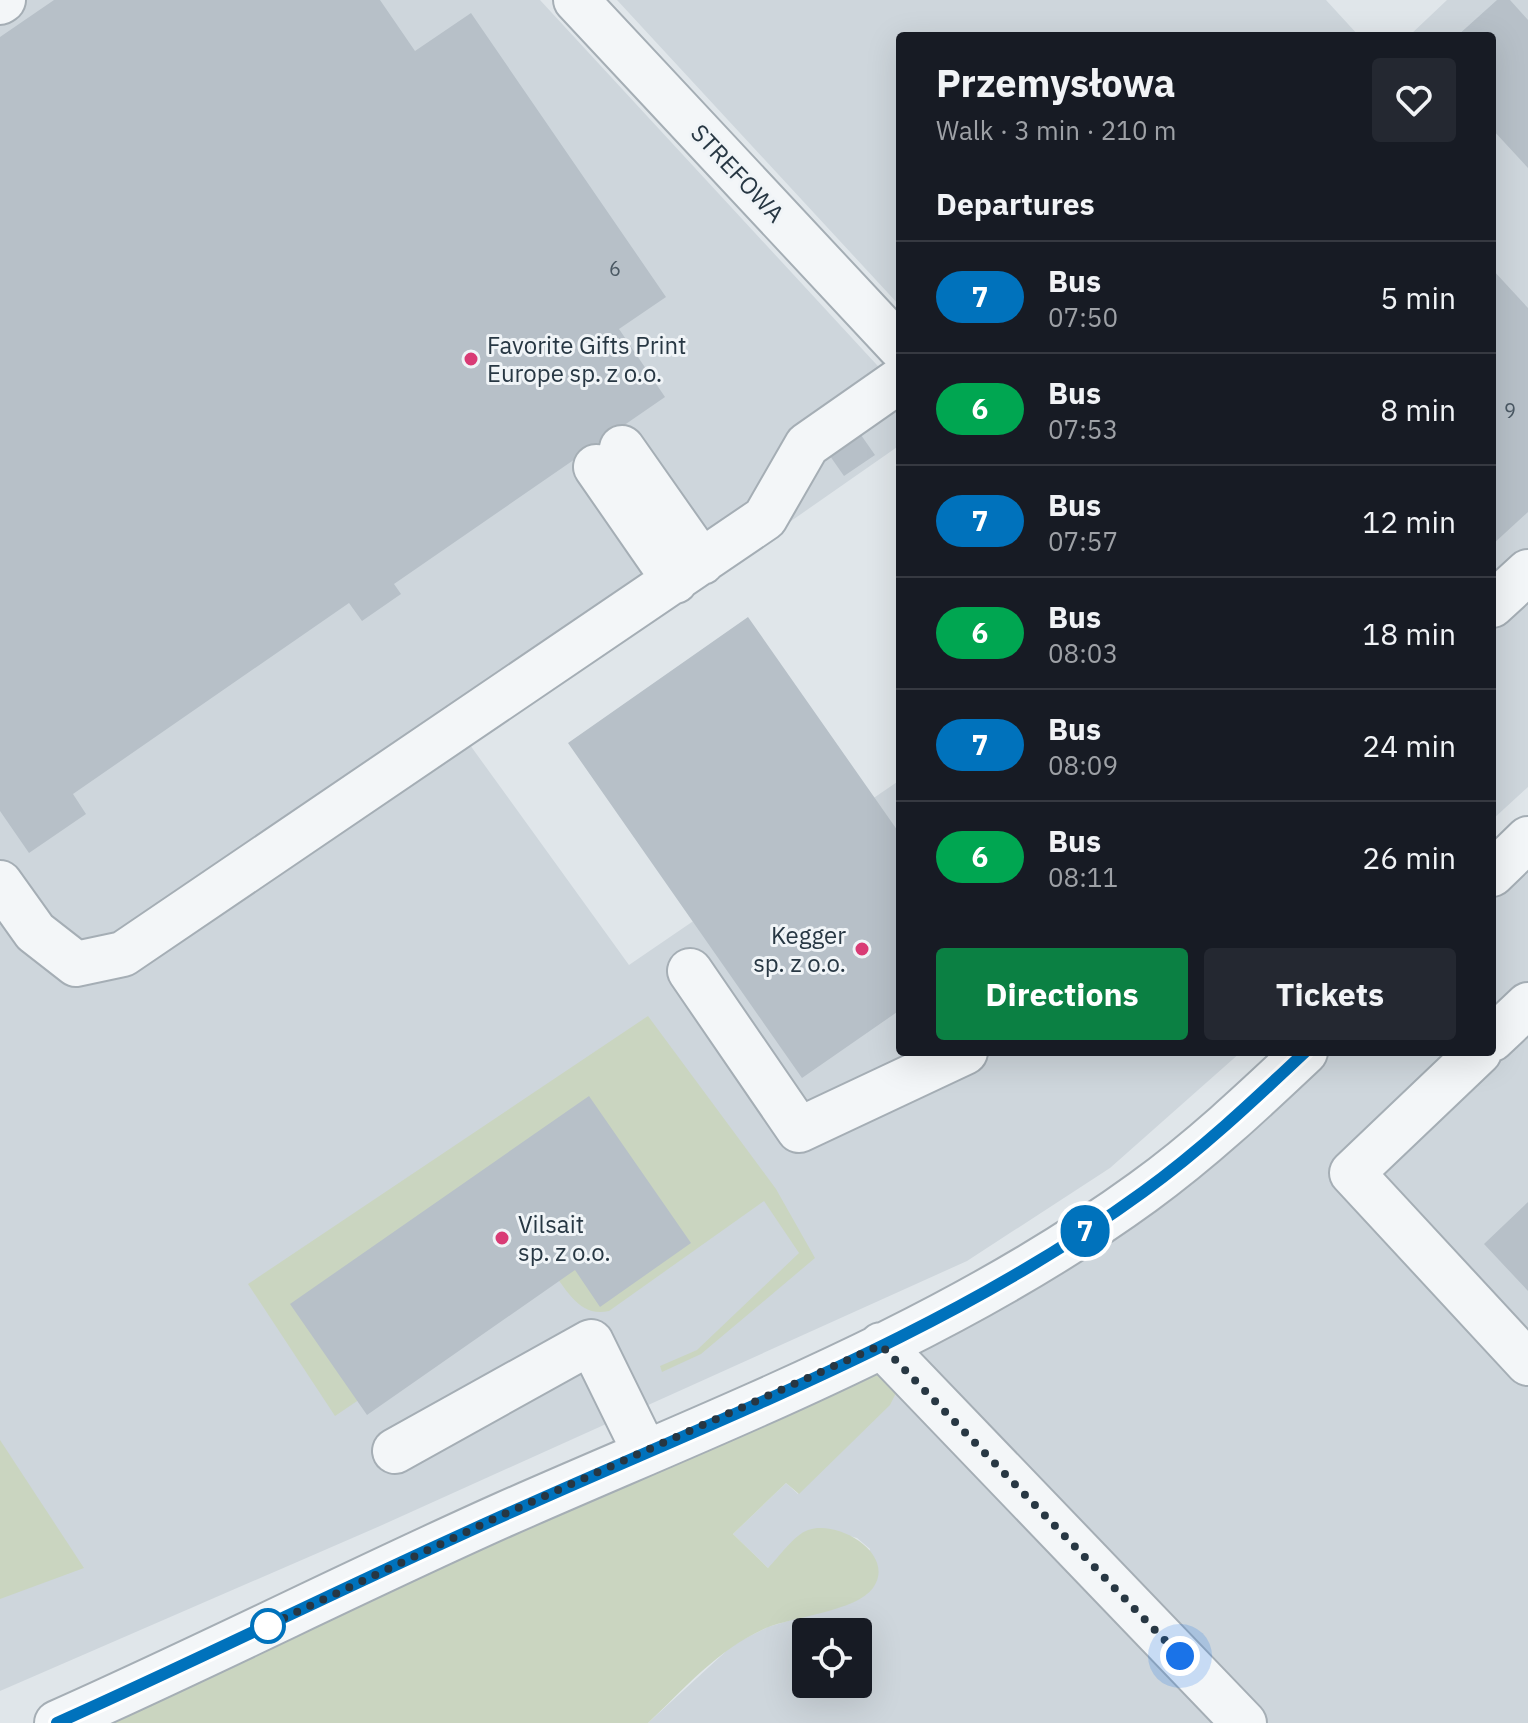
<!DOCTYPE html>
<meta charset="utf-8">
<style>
:root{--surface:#171b24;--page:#242831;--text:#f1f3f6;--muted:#9ea1a6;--line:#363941;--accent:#0b8043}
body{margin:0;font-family:"IBM Plex Sans",sans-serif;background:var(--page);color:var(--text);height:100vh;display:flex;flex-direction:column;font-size:30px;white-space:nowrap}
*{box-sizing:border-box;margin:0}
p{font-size:26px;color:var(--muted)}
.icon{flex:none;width:44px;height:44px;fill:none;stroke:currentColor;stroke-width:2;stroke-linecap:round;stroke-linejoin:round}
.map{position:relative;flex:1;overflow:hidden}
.details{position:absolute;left:896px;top:32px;width:600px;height:1024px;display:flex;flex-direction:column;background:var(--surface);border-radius:8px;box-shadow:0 8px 32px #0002}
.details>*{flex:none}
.badge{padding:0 16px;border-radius:26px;font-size:28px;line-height:52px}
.controls{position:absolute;left:792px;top:1618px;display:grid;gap:16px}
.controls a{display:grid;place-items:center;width:80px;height:80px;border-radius:8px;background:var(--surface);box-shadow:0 8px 32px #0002;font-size:40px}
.you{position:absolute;width:40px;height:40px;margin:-20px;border:6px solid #fff;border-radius:50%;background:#1a73e8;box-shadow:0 0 0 12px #1a73e833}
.map>.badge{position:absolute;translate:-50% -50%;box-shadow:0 0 0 4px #fff}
h2{padding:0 40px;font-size:30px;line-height:72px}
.round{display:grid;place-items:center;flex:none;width:84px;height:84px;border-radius:8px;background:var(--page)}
.summary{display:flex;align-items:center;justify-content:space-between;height:136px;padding:0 40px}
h1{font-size:38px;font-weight:700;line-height:60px}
.cta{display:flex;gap:16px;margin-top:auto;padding:16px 40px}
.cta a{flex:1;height:92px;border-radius:8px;background:var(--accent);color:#fff;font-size:32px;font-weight:700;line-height:92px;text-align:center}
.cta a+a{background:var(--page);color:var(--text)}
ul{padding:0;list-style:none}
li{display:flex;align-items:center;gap:24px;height:112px;padding:0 40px;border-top:2px solid var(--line)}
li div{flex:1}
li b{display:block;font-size:30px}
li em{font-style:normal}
li .badge{min-width:88px;font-weight:700;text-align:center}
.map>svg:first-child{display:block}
</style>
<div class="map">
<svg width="1528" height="1723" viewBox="0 0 1528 1723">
<rect width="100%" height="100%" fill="#e0e6ea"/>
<!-- built -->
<path fill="#ced6dc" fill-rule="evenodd" d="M 0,0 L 540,0 L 900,390 L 900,445 L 470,745 L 629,965 L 900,780 L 900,1052 L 1241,1052 L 1110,1168 L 967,1261 L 380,1526 L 0,1691 Z
M 617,0 L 1326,0 L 1359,36 L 900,36 L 900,306 Z
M 1447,0 L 1528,0 L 1528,787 L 1492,820 L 1492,36 L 1409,36 Z
M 1528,839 L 1528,1723 L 648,1723 L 734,1644 L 768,1627 L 855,1601 L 870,1549 L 857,1538 L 824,1529 L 768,1568 L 733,1534 L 786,1483 L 798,1494 L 891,1377 L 966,1303 L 1305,1052 L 1492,1052 L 1492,874 ZM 806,1632 L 858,1632 L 858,1684 L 806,1684 Z"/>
<!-- green -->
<path fill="#cad5c0" d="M 648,1016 L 776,1189 L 815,1258 L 701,1354 L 662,1372 L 660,1366 L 697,1350 L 799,1253 L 764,1201 L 609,1311 C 580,1318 567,1290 551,1270 L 335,1416 L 248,1284 Z
M 855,1371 L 881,1371 L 897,1391 L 890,1405 L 799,1494 L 786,1483 L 733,1534 L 768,1568 C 779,1557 794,1535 808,1530 C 838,1519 897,1554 873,1588 C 857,1611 792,1617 766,1628 C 718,1649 685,1688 648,1723 L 94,1723 Z
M 0,1440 L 84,1568 L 0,1599 Z"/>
<!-- building -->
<path fill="#b7c0c8" d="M 54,0 L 380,0 L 415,51 L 471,13 L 666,297 L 619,329 L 665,397 L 394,584 L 401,594 L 362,621 L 349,603 L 73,794 L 86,814 L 29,853 L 0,811 L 0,37 Z
M 1497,0 L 1510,0 L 1528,20 L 1528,168 L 1492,129 L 1492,36 L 1457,36 Z
M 1492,269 L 1528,308 L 1528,512 L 1492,545 Z
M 861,435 L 875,455 L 844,476 L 830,456 Z
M 748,617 L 900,834 L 900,1010 L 802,1078 L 568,743 Z
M 589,1096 L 691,1243 L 600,1307 L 575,1270 L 367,1415 L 290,1304 Z
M 1528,1202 L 1528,1291 L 1484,1244 Z"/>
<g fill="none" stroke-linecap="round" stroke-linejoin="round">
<defs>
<path id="minor" d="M 576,0 L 900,347
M 0,2 L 3,0
M 622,448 L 702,562
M 596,467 L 675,581
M 1492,605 L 1528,572
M 1492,874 L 1528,839
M 0,883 L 35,932 L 76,964 L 123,954 L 765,518 L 807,445 L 900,380
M 690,971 L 799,1130 L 965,1052
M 1492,1039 L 1528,1005
M 1479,1052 L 1352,1173 L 1528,1363
M 881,1345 L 1244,1723
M 395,1451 L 591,1342 L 645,1452
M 57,1723 C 208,1656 355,1581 505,1514 C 722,1418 949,1333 1143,1192 C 1201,1150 1253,1101 1305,1052"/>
</defs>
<!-- minor casing -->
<use href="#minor" stroke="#a5aeb5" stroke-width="48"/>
<!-- minor -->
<use href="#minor" stroke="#f3f6f8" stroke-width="44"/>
</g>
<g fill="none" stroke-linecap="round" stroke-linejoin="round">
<defs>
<path id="line" d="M 57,1723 C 214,1653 368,1575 525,1506 C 735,1412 955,1329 1143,1192 C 1201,1150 1253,1101 1305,1052"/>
</defs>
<!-- line casing -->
<use href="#line" stroke="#fff" stroke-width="18"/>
<!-- line -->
<use href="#line" stroke="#0072bc" stroke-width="12"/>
<!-- walk -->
<path stroke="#273743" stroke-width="8" stroke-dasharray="0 14.4" d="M 268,1626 L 263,1628 L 498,1517 L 881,1345 L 1180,1656"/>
</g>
<!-- markers -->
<g fill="#d93b75" stroke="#f0f4f7" stroke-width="3">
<circle cx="471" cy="359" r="8"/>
<circle cx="862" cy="949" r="8"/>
<circle cx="502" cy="1238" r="8"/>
</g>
<circle fill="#fff" stroke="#0072bc" stroke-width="4" cx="268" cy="1626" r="16"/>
<g text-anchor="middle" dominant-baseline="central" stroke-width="6" stroke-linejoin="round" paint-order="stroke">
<!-- number labels -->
<g font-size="20" fill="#4b5964">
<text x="615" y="268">6</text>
<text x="1510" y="410">9</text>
</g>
<!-- street labels -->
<g font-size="24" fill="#273743" stroke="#f0f4f7">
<text transform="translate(738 173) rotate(47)">STREFOWA</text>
</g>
<!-- poi labels -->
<g font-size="24" fill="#273743" stroke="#f0f4f7" text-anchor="start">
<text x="487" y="345">Favorite Gifts Print<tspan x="487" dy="28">Europe sp. z o.o.</tspan></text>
<text x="846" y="935" text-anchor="end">Kegger<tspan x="846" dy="28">sp. z o.o.</tspan></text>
<text x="518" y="1224">Vilsait<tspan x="518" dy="28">sp. z o.o.</tspan></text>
</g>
</g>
</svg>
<div class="controls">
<a><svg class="icon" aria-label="locate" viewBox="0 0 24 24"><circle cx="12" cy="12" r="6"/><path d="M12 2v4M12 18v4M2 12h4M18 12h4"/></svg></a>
</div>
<div class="you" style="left:1180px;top:1656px"></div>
<b class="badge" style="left:1085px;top:1231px;background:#0072bc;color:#fff">7</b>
<section class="details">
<div class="summary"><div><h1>Przemysłowa</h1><p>Walk · 3 min · 210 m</p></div><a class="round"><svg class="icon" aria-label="heart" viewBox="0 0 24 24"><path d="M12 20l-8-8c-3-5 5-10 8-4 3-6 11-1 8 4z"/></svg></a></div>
<h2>Departures</h2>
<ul>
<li><span class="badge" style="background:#0072bc;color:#fff">7</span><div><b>Bus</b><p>07:50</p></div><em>5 min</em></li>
<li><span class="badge" style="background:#00a651;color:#fff">6</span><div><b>Bus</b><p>07:53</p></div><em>8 min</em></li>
<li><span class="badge" style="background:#0072bc;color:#fff">7</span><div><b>Bus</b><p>07:57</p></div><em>12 min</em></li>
<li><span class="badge" style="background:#00a651;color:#fff">6</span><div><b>Bus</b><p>08:03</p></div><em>18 min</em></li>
<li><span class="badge" style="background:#0072bc;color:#fff">7</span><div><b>Bus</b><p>08:09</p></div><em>24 min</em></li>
<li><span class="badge" style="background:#00a651;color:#fff">6</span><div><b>Bus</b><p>08:11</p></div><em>26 min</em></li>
</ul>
<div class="cta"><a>Directions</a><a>Tickets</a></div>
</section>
</div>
